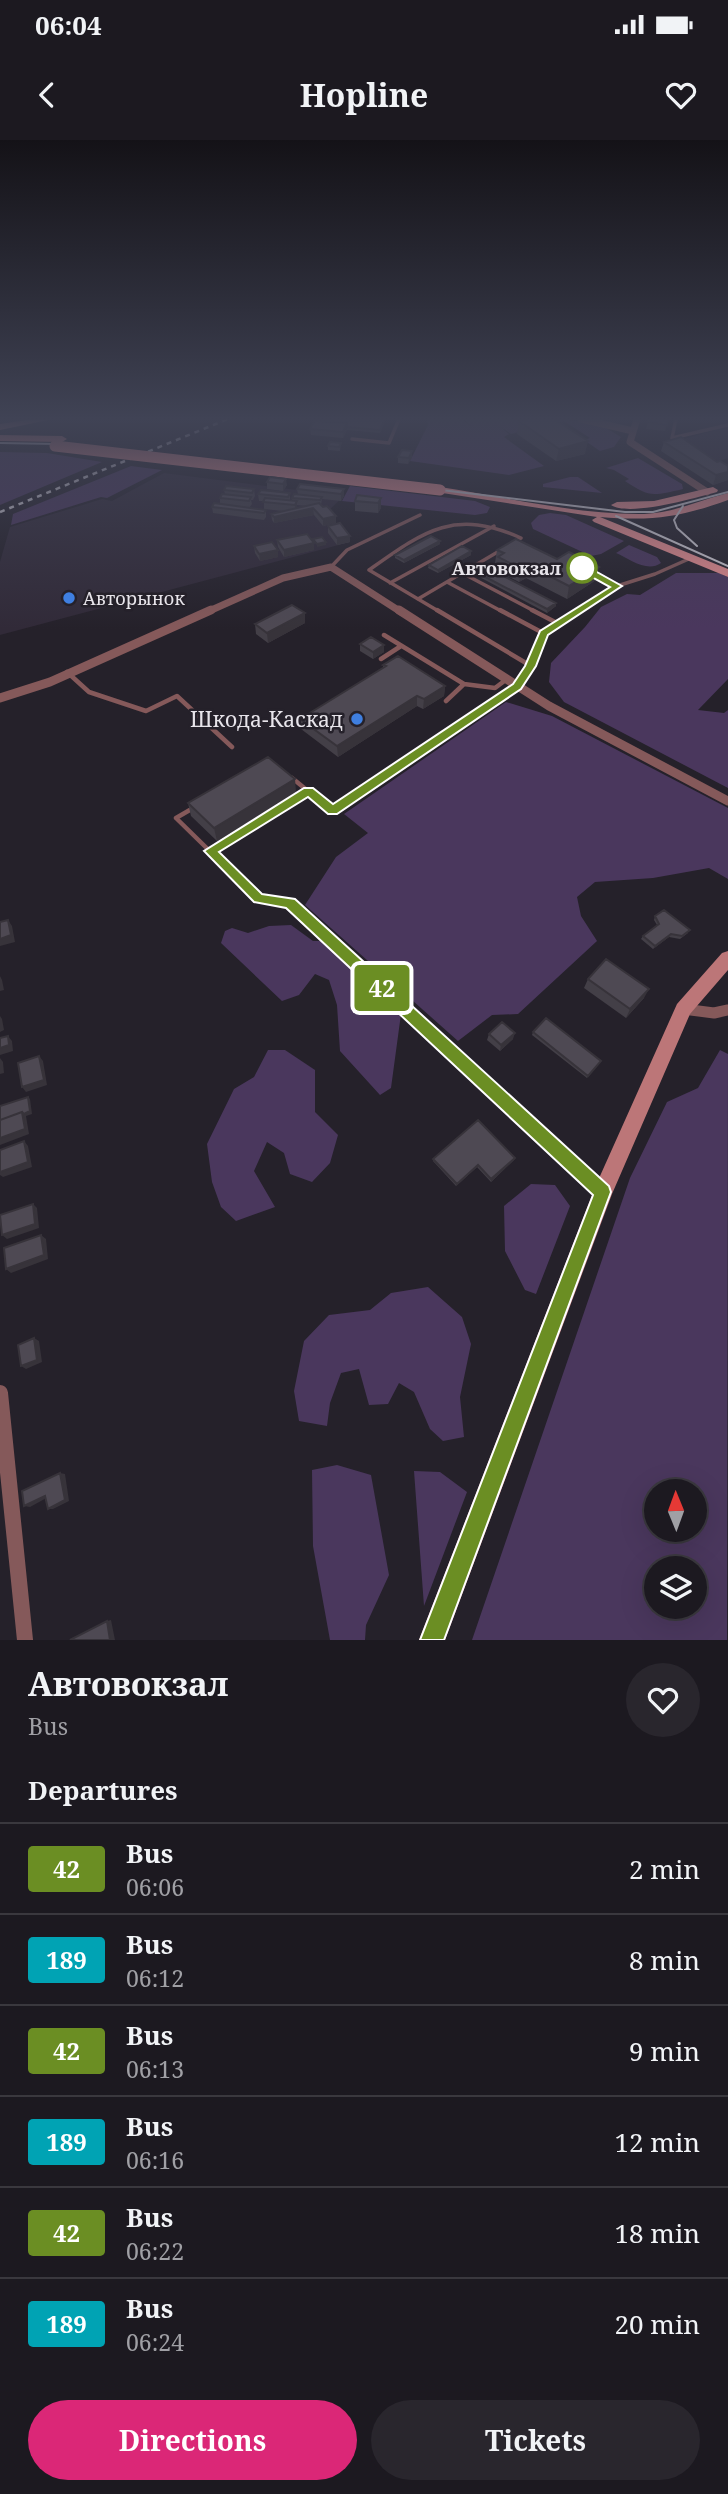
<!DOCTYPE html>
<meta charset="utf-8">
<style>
:root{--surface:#1c1920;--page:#29262d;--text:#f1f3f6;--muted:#a0a0a5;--line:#3a383e;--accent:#db2777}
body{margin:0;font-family:"Noto Serif",serif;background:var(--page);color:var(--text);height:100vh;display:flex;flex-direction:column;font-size:26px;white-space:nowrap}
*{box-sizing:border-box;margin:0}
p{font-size:23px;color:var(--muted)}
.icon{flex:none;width:38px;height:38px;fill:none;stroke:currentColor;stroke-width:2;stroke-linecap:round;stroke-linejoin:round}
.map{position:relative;height:1500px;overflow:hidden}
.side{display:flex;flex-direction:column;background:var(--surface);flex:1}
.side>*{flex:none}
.badge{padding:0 14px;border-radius:5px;font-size:24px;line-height:46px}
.needle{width:46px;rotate:359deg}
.controls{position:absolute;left:644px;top:1339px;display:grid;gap:14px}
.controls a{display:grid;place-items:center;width:63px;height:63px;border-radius:50%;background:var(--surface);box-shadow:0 7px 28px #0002,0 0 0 2px var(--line);font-size:35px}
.map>.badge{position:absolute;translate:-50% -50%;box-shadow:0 0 0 4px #fff}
h2{padding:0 28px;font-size:26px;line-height:63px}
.round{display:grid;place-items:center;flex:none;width:74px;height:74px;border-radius:37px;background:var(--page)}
.summary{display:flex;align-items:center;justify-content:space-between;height:119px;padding:0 28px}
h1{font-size:33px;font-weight:700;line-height:52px}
.action{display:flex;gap:14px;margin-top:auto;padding:14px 28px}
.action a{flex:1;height:80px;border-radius:42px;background:var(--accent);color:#fff;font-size:28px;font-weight:700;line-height:80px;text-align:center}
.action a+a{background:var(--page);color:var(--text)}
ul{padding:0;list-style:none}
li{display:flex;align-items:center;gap:21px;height:91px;padding:0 28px;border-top:2px solid var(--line)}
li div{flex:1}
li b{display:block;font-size:26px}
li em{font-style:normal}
li .badge{min-width:77px;font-weight:700;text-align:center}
.status{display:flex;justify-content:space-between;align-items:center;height:49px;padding:0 35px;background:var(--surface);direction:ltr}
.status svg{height:19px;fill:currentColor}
header{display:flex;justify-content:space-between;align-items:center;height:91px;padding:0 28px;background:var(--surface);font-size:32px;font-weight:700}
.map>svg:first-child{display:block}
</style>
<div class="status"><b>06:04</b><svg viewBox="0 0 49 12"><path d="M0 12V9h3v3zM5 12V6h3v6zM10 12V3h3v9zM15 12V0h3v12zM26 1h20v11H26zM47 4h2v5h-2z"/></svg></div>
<header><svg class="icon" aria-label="back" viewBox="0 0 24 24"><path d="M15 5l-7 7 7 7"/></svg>Hopline<svg class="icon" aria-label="heart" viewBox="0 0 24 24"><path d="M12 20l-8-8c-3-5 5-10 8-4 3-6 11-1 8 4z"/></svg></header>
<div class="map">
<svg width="728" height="1500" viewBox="0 0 728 1500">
<rect width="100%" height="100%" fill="#25212a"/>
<!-- built -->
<path fill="#312a38" d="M 728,287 L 728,318 L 717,322 L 680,300 Z
M 164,333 L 344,356 L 327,372 L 350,402 L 0,495 L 0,422 L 10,387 L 102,359 L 112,361 Z"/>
<!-- green -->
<path fill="#4a375d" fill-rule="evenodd" d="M 427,279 L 461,279 L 471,286 L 464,279 L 561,279 L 601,285 L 621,297 L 614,307 L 600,311 L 584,300 L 590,298 L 564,281 L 511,294 L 499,286 L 509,294 L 504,297 L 544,326 L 509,335 L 410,321 L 428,285 Z
M 0,312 L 47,313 L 102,322 L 0,365 Z
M 638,318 L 682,344 L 683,349 C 650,357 648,356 625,341 L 629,339 L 614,330 L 606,328 Z
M 131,326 L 162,330 L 107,358 L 101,357 L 11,385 L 13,374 Z
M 570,337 L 578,337 L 602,353 L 543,347 L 543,344 Z
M 350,346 L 475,361 L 490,367 L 487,373 L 475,375 L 342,361 Z
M 550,373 L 566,375 L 624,401 L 601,414 L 591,416 L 533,389 L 531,383 L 539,375 Z
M 629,405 L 657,417 L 661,423 C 647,433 630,419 616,413 Z
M 676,433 L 719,433 L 728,437 L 728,539 L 698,570 L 724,573 L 728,570 L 728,648 L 564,562 L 549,542 L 551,523 L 585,487 L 601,467 L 627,454 L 640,455 Z
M 506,562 L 552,576 L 728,668 L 728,739 L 709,728 L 653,738 L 595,742 L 577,757 L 581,776 L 597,801 L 518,874 L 492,875 L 458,901 L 305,765 L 336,717 L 368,693 L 344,674 Z
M 291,785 L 313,801 L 324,801 L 401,874 L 391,948 L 380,955 L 340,911 L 337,865 L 329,840 L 315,834 L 299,855 L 282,861 L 221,803 L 225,791 L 232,788 L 248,793 L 269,786 Z
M 268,910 L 285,910 L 315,930 L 315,972 L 338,995 L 330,1023 L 312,1042 L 290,1034 L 284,1013 L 267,1002 L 254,1031 L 275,1067 L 236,1081 L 221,1067 L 212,1042 L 207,1004 L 234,949 L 254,937 Z
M 720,910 L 728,914 L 727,1500 L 472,1500 L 630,1038 L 667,962 L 698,948 ZM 656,1351 L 695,1351 L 695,1390 L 656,1390 ZM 656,1428 L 695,1428 L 695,1466 L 656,1466 Z
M 531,1044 L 555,1045 L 570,1066 L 536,1154 L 525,1150 L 505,1111 L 504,1066 Z
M 428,1147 L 462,1177 L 471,1204 L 460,1257 L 464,1297 L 443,1301 L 430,1289 L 414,1252 L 399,1243 L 388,1264 L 369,1265 L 359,1229 L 341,1233 L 330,1263 L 327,1286 L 299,1281 L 294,1251 L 304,1201 L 329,1175 L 370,1170 L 391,1153 Z
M 337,1325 L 371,1335 L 389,1435 L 366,1485 L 365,1500 L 330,1500 L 313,1406 L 312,1330 Z
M 414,1331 L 440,1332 L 467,1352 L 424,1466 Z"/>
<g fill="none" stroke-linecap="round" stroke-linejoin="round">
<!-- lane-far2 -->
<path stroke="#85595a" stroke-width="3.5" d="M 672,298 L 728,285
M 672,298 L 676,279
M 352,299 L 389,303 L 399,279
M 331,427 L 347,410 L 420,375
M 462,433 L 536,472
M 591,433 L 617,446
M 447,442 L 503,472
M 390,443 L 494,386
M 418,459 L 501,410
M 440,472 L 369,430 C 424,391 454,368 521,398 L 513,403
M 575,472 L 617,446 L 655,434 L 691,418"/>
<!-- lane-far1 -->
<path stroke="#85595a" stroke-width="4.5" d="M 437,470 L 531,526
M 500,470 L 543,493
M 532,470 L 557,483
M 384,495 L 464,544 L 495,548 L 507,539
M 381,519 L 401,506
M 67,532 L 89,552 L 146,571 L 177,556 L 232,607
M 446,561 L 464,544
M 292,638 L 308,651
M 195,667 L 176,678 L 224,725
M 210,711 L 308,651 L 333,670 L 517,546 L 531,526 L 543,493 L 578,470"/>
<!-- lane -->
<path stroke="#85595a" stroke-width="6" d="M 223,723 L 258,758 L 290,763 L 601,1051"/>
<!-- street-far3 -->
<path stroke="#85595a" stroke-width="7" d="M 581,279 L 633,291
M 637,279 L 630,302 L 707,352
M 207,472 L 283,438 L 331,427 L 401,472"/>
<!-- street-far2 -->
<path stroke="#85595a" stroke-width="9" d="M 399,470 L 549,566 L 728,661
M 0,558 L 50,542 L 211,470"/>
<!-- street-far1 -->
<path stroke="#85595a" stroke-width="11" d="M 683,869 L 714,873 L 728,870"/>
<!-- street -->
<path stroke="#85595a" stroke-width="16" d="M 0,1253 L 25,1500"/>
<!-- secondary -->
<path fill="#bc7678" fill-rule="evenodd" d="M 33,279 L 53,279 L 0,290 L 0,284 Z
M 728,811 L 728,830 L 690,874 L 612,1054 L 445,1500 L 419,1500 L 596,1045 L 677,864 L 722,813 Z"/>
<!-- primary -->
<path fill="#e78d8f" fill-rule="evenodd" d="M 0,295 L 62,296 L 67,299 L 62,302 L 0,301 Z
M 440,347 C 506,357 577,375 644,374 C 674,373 700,360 728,353 L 728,360 C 678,378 652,381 600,377 L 728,429 L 728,437 L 594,382 L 592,380 L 597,377 L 436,352 L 435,350 Z
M 713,347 L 718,350 L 717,352 C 695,358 629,377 611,365 L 617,362 L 654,361 Z"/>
<!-- tram -->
<path stroke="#d2ced5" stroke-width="2" d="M 0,303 L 58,304 L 625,372 L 653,372 L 728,352
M 683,366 L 674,380 L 677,388 L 697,406
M 616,376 L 728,426"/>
<!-- rail -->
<path stroke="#d2ced5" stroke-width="2.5" stroke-dasharray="5 5" stroke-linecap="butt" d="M 0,372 L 228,279"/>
<!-- primary-bridge -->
<path stroke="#e78d8f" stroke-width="11" d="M 55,306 L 440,350"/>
</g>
<!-- wall -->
<path fill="#433f47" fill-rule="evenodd" d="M 318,279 L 386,279 L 380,293 L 347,290 L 343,298 L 311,295 L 310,289 Z
M 649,279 L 668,279 L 665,291 L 646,289 Z
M 519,281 L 585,314 L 556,321 L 517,294 Z
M 664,302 L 728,326 L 728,340 L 713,345 L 661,311 Z
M 341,303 L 340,311 L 328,310 L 328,306 Z
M 412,311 L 412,317 L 408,324 L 398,323 L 398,317 Z
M 267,342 L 287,345 L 283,351 L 267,349 Z
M 254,349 L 255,356 L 253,360 L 251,360 L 252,364 L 249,368 L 266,370 L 266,377 L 264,380 L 213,373 L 212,367 L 220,364 L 220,358 L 225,354 L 224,350 Z
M 297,349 L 344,349 L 344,356 L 341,361 L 322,359 L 321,365 L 336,383 L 323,386 L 314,375 L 274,383 L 272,380 L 271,374 L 283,371 L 264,369 L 264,361 L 259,361 L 258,354 L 290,353 L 290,361 L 292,361 L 292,358 L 298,354 ZM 297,365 L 307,366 L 297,368 Z
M 381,358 L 381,368 L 378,373 L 355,371 L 355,361 Z
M 328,386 L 350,402 L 337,405 L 328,393 Z
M 277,400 L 314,403 L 314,410 L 284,417 L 278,407 Z
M 440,401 L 440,404 L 404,423 L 395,418 L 395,415 Z
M 254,406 L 278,417 L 260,421 L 255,413 Z
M 497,410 L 557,419 L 596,440 L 567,459 L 526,438 L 519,442 L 496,430 L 497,424 L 495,423 Z
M 471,411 L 471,415 L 438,433 L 428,428 L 429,425 Z
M 472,430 L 556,463 L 556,466 L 547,473 L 472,433 Z
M 305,483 L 268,503 L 256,494 L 255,484 Z
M 360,504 L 384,512 L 373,519 L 360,511 Z
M 383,525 L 445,546 L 444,556 L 423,569 L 417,566 L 338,617 L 301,589 L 300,579 L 383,528 Z
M 296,652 L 217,701 L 191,676 L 188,663 Z
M 655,776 L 688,793 L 680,799 L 669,797 L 653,809 L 641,799 L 643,796 L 657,785 L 654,780 Z
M 588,839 L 644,858 L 626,878 L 584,848 Z
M 533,892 L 601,921 L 587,938 L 532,895 Z
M 489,894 L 513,899 L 500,911 L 487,900 Z
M 515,1018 L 514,1020 L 491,1042 L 477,1027 L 456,1046 L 433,1021 L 433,1019 Z"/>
<!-- shaded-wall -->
<path fill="#37333a" d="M 347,283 L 347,290 L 343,298 L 343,292 Z
M 588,301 L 585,314 L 556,321 L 559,309 Z
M 412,311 L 412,317 L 408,324 L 409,318 Z
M 728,332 L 728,340 L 713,345 L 716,335 Z
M 286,339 L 287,345 L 283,351 L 283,344 Z
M 344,349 L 344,356 L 341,361 L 341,354 Z
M 381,358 L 381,368 L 378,373 L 378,363 Z
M 297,361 L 297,368 L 313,368 L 314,375 L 274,383 L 274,377 L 295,372 L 295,365 Z
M 336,376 L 336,383 L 323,386 L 323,379 Z
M 350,396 L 350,402 L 337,405 L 337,398 Z
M 440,401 L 440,404 L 404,423 L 404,420 Z
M 326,402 L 326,405 L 317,407 L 317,404 Z
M 314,403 L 314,410 L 284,417 L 284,410 Z
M 278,410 L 278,417 L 260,421 L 259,414 Z
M 471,411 L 471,415 L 438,433 L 438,430 Z
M 528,425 L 526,438 L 519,442 L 522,429 Z
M 599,427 L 596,440 L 567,459 L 569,446 Z
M 556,463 L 556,466 L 547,473 L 547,469 Z
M 305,473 L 305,483 L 268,503 L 267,493 Z
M 384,505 L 384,512 L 373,519 L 373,512 Z
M 445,546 L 444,556 L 423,569 L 424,559 Z
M 417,556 L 417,566 L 338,617 L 337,606 Z
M 295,639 L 296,652 L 217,701 L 214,688 Z
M 8,780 L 12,786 L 15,802 L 0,806 L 0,799 Z
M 671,794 L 669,797 L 653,809 L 655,806 Z
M 0,836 L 2,840 L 4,850 L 0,851 Z
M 649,849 L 644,858 L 626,878 L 630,869 Z
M 0,876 L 2,879 L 4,890 L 0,892 Z
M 515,893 L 513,899 L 500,911 L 501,905 Z
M 8,896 L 12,901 L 13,911 L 0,915 L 0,908 Z
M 39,916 L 43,921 L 47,945 L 26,952 L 22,947 Z
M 0,918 L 3,922 L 4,933 L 0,934 Z
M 28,957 L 30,959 L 32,974 L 26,976 L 29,994 L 0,1005 L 0,998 Z
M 24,1001 L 28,1006 L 32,1027 L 3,1037 L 0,1035 L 0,1032 Z
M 515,1018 L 514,1020 L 491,1042 L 491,1039 Z
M 478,1025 L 477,1027 L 456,1046 L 457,1044 Z
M 33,1064 L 37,1068 L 39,1088 L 7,1099 L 2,1095 Z
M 41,1095 L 46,1099 L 48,1119 L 11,1133 L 6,1129 Z
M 34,1198 L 39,1201 L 42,1222 L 26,1229 L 21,1226 Z
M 60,1333 L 65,1334 L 69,1361 L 53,1369 L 48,1369 Z
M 45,1356 L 50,1356 L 30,1367 L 24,1366 Z
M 111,1480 L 115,1500 L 110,1500 L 107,1481 Z"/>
<!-- building -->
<path fill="#4e4953" stroke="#37333a" stroke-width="2" d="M 318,279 L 385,279 L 380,290 L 347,287 L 347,283 L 317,281 Z
M 529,279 L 554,279 L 588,301 L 559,309 L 519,281 Z
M 649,279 L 668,279 L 667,285 L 648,282 Z
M 315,280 L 347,283 L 343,292 L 310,289 Z
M 681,297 L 717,322 L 720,321 L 728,326 L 728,332 L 716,335 L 664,302 Z
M 330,302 L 341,303 L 339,307 L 328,306 Z
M 402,310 L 412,311 L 409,318 L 398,317 Z
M 270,337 L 286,339 L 283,344 L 267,342 Z
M 300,344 L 344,349 L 341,354 L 297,349 Z
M 226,346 L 254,349 L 252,353 L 224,350 Z
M 261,350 L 290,353 L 288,357 L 258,354 Z
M 222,354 L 251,357 L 249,361 L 220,358 Z
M 294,354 L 322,357 L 320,360 L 292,358 Z
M 357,355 L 381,358 L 378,363 L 355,361 Z
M 265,358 L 297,361 L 295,365 L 263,362 Z
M 214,363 L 266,370 L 264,373 L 212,367 Z
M 319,363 L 323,367 L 327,366 L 336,376 L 323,379 L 313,368 L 274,377 L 271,374 Z
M 340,383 L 350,396 L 337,398 L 328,386 Z
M 307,394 L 314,403 L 284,410 L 277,400 Z
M 431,396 L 440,401 L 404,420 L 395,415 Z
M 322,397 L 326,402 L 317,404 L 313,399 Z
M 516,399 L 557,419 L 569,412 L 599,427 L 569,446 L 528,425 L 522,429 L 498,417 L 504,413 L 497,410 Z
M 272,402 L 278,410 L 259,414 L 254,406 Z
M 462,406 L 471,411 L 438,430 L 429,425 Z
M 482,425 L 556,463 L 547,469 L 472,430 Z
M 292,465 L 305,473 L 267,493 L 255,484 Z
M 371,497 L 384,505 L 373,512 L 360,504 Z
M 398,516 L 445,546 L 424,559 L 417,556 L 337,606 L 300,579 L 386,526 L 383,525 Z
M 268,617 L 295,639 L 214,688 L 188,663 Z
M 664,770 L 690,790 L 682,796 L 671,794 L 655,806 L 643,796 L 659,784 L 655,776 Z
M 8,780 L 11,795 L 0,799 L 0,782 Z
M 606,819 L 649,849 L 630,869 L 588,839 Z
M 546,878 L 601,921 L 588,936 L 533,892 Z
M 502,882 L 515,893 L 501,905 L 489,894 Z
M 8,896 L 9,905 L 0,908 L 0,898 Z
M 39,916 L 44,940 L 22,947 L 18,923 Z
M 28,957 L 30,971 L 24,974 L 22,972 L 0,980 L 0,966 Z
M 22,972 L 25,989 L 0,998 L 0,980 Z
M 478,980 L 515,1018 L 491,1039 L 478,1025 L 457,1044 L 433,1019 Z
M 24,1001 L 28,1022 L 0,1032 L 0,1010 Z
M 33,1064 L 35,1084 L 2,1095 L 0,1075 Z
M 41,1095 L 44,1115 L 6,1129 L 4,1108 Z
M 34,1198 L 37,1220 L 21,1226 L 18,1205 Z
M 60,1333 L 65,1360 L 48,1369 L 45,1356 L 24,1366 L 22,1351 Z
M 107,1481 L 110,1500 L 70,1500 Z"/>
<!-- sky -->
<linearGradient id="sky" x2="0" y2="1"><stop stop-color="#141217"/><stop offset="0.57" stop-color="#404355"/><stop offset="1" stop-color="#404355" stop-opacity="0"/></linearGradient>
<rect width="728" height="489" fill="url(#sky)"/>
<!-- line -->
<path fill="#6b8e23" stroke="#fff" stroke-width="2" d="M 579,426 L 586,426 L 622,446 L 548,495 L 536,526 L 521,549 L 337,674 L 328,674 L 308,657 L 219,712 L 262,754 L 295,759 L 609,1046 L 611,1052 L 444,1500 L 420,1500 L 593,1055 L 286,768 L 254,762 L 204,711 L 304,648 L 313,648 L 333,664 L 513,544 L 525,526 L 540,491 L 610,447 L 579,430 Z"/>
<!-- markers -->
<circle fill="#fff" stroke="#6b8e23" stroke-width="3.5" cx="582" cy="428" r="14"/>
<g fill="#3f7fe0" stroke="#25212a" stroke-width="2.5">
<circle cx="69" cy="458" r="7"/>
<circle cx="357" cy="579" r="7"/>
</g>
<g text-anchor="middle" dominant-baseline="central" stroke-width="5" stroke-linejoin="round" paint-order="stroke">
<!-- far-stop labels -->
<g font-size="18" font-weight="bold" fill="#e7e4ea" stroke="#25212a" text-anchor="end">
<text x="561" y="428">Автовокзал</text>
</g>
<!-- far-poi labels -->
<g font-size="18" fill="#e7e4ea" stroke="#25212a" text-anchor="start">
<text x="83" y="458">Авторынок</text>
</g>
<!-- poi labels -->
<g font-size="21" fill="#e7e4ea" stroke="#25212a" text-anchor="end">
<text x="343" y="579">Шкода-Каскад</text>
</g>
</g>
</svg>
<div class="controls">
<a><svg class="needle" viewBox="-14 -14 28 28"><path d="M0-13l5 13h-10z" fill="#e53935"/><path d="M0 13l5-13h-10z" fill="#a0a0a5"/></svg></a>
<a><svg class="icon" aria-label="layers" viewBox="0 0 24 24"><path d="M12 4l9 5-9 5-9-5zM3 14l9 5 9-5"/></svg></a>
</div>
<b class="badge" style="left:382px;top:848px;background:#6b8e23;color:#fff">42</b>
</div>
<section class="side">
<div class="summary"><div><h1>Автовокзал</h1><p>Bus</p></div><a class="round"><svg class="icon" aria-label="heart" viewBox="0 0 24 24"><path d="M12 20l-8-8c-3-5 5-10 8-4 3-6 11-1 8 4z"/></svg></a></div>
<h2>Departures</h2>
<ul>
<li><span class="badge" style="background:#6b8e23;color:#fff">42</span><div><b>Bus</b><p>06:06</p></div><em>2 min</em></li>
<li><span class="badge" style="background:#00a3b4;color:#fff">189</span><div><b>Bus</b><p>06:12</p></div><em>8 min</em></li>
<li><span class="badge" style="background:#6b8e23;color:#fff">42</span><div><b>Bus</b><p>06:13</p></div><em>9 min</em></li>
<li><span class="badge" style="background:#00a3b4;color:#fff">189</span><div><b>Bus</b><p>06:16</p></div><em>12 min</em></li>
<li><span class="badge" style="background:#6b8e23;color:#fff">42</span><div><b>Bus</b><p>06:22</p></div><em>18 min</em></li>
<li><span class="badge" style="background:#00a3b4;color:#fff">189</span><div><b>Bus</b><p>06:24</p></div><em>20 min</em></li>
</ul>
<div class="action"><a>Directions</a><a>Tickets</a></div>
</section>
